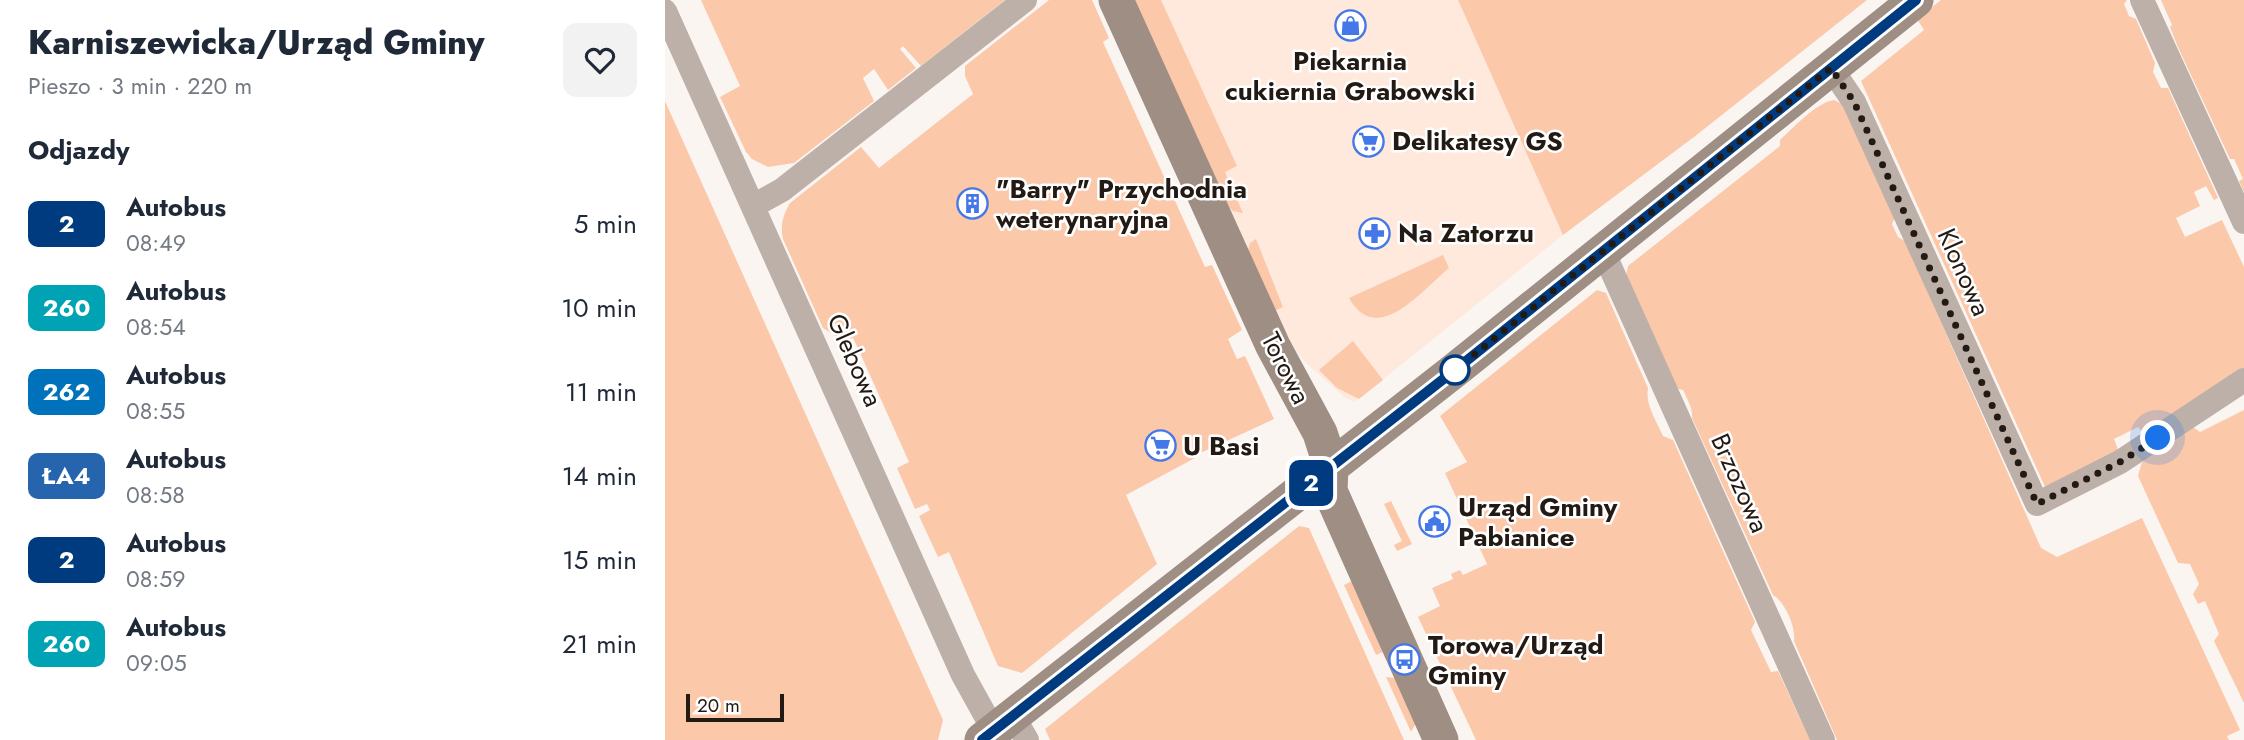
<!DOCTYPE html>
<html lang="pl">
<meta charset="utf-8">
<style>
:root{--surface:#fff;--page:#f2f2f3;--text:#1f2937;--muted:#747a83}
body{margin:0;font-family:Jost,sans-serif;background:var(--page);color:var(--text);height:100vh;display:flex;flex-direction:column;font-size:26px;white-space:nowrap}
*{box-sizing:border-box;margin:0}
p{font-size:23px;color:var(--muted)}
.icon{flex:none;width:38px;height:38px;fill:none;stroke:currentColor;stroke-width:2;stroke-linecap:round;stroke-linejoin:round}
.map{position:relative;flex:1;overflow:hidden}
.sheet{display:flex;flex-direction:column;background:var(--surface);width:665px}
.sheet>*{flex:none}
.badge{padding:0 14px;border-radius:10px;font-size:24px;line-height:46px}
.scale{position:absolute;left:21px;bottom:18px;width:98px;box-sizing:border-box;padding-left:7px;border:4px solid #231a14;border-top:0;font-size:19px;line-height:24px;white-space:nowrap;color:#231a14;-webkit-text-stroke:5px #fff;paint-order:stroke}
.you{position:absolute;width:35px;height:35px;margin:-18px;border:5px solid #fff;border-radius:50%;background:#1a73e8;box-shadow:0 0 0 10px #1a73e833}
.map>.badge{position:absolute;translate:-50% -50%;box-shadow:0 0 0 4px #fff}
h2{padding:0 28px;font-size:26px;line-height:63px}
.round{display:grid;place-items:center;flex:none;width:74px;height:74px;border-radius:14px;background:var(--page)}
.overview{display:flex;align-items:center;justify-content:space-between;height:119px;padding:0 28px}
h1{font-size:33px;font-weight:800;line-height:52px}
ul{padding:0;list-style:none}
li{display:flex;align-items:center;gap:21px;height:84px;padding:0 28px}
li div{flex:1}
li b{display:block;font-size:26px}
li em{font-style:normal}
li .badge{min-width:77px;font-weight:700;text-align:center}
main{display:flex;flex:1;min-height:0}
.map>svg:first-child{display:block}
</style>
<main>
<section class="sheet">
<div class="overview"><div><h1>Karniszewicka/Urząd Gminy</h1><p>Pieszo · 3 min · 220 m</p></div><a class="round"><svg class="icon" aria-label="heart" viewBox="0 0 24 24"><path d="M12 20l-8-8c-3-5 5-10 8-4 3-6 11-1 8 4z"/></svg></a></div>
<h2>Odjazdy</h2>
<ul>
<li><span class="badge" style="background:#003b80;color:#fff">2</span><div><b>Autobus</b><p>08:49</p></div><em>5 min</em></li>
<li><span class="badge" style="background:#00a3b4;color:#fff">260</span><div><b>Autobus</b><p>08:54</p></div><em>10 min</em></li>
<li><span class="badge" style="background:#0072bc;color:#fff">262</span><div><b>Autobus</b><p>08:55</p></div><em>11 min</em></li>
<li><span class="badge" style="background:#2764ae;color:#fff">ŁA4</span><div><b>Autobus</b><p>08:58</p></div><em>14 min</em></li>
<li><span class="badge" style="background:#003b80;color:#fff">2</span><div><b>Autobus</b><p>08:59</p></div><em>15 min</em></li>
<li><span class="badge" style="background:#00a3b4;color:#fff">260</span><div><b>Autobus</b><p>09:05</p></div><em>21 min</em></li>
</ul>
</section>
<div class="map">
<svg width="1579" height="740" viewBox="0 0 1579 740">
<rect width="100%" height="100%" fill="#fbf5f2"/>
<!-- built -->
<path fill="#fee9dc" d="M 496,0 L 793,0 L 898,235 L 696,397 L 689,402 L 679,397 L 639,361 L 625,344 L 610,311 L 618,307 L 583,251 L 563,206 L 560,171 L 571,167 Z"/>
<!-- green -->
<path fill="#fbc8a9" d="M 36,0 L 340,0 L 256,66 L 238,46 L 235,49 L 251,68 L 223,90 L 209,69 L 198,78 L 209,101 L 129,163 L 103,167 L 87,159 L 81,152 L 55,97 L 75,86 Z
M 384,0 L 427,0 L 444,38 L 438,42 L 540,267 L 547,265 L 577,330 L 563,339 L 572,359 L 580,356 L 609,419 L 529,456 L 530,458 L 461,495 L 492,564 L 357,673 L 333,666 L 284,552 L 273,557 L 254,516 L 265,510 L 262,504 L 250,509 L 232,468 L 244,462 L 191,344 L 188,338 L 177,340 L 158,328 L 118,239 C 115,225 118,215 125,203 L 196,147 L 214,168 L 308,94 L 300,76 L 300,66 Z
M 469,0 L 496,0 L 572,166 L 560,172 L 578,213 L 568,211 L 563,206 Z
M 793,0 L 1202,0 L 1029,137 L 898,235 Z
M 1276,0 L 1462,0 L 1459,4 L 1464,16 L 1471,19 L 1490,63 L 1488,72 L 1496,88 L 1503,88 L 1553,198 L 1549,200 L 1541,186 L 1529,192 L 1535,206 L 1511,218 L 1520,237 L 1557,220 L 1579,267 L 1579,368 L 1480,435 L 1473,427 L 1449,439 L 1454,452 L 1381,489 L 1196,81 L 1259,30 L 1252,19 Z
M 1496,0 L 1579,0 L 1579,192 L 1574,181 L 1578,179 L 1569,159 L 1565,159 L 1512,45 L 1505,27 L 1507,25 Z
M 1169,100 L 1179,105 L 1230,217 L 1227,224 L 1233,237 L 1240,241 L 1376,548 L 1392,557 L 1477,518 L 1575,730 L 1562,736 L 1564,740 L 1172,740 L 1129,641 C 1131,627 1120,602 1108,595 L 1027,418 C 1028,408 1022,399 1018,390 L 1010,388 L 961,276 L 963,266 L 1115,146 L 1115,140 C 1128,128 1152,102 1169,100 Z
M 0,101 L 278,720 L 273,740 L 0,740 Z
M 591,239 L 618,307 L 610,311 L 583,251 L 585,243 Z
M 778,255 L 784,268 C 757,290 712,348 684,298 Z
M 932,290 L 941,293 L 983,388 C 980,405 991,420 998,436 L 1008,440 L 1090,622 L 1086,630 L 1106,672 L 1113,671 L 1145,740 L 811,740 L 753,617 L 775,606 L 767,588 L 788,579 L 786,574 L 795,570 L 798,575 L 822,564 L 780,473 L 802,462 L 775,416 Z
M 688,341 L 718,380 L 694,399 L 672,388 L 654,370 Z
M 1579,410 L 1579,703 L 1549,641 L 1554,634 L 1540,601 L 1533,604 L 1528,594 L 1534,584 L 1525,564 L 1513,563 L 1473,476 L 1477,462 L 1528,427 L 1535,432 Z
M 726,501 L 747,544 L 732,551 L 729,545 L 737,541 L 719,504 Z
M 634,526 L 644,528 L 739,740 L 385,740 L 380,729 Z
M 687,581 L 718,652 L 711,655 L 679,585 Z
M 721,677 L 730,678 L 751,723 L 746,732 Z"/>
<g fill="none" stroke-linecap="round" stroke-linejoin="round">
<!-- street -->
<path stroke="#bcb0a9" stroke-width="24" d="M 1477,0 L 1579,222
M 0,11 L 298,675 L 329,731
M 1166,68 L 1189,102 L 1372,504 L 1455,462 L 1579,380
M 88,206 L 117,190 L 360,0
M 938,251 L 1158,740
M 348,716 L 362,740"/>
<!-- secondary -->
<path stroke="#9f8e84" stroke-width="35" d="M 451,0 L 608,346 L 655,433 L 666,467 L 665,491 L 776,740
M 317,740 L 790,370 L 1251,0"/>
</g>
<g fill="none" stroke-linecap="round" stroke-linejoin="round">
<defs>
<path id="line" d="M 317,740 L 790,370 L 1251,0"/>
</defs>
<!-- line casing -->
<use href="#line" stroke="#fff" stroke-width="16"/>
<!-- line -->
<use href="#line" stroke="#003b80" stroke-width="10"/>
<!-- walk -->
<path stroke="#231a14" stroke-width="7" stroke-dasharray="0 12.6" d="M 790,370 L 1166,68 L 1189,102 L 1372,504 L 1455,462 L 1493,438"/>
</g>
<!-- icons -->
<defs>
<symbol id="shop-ring" viewBox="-11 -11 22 22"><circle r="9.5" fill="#fff" stroke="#4477e8" stroke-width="1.5"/><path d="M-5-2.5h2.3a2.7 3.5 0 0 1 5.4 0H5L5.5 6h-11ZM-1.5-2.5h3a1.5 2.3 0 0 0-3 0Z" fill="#4477e8"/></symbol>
<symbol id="supermarket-ring" viewBox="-11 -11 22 22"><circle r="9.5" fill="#fff" stroke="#4477e8" stroke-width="1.5"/><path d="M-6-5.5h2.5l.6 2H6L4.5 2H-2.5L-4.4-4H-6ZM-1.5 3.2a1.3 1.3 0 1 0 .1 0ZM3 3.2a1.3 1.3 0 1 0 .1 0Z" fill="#4477e8"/></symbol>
<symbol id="building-ring" viewBox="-11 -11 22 22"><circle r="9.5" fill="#fff" stroke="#4477e8" stroke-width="1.5"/><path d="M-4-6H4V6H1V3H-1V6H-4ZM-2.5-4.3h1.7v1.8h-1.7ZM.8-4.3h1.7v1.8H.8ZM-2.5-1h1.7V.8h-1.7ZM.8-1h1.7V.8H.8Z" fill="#4477e8"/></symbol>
<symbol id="pharmacy-ring" viewBox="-11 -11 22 22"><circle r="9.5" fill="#fff" stroke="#4477e8" stroke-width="1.5"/><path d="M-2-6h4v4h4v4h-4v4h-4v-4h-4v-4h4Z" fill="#4477e8"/></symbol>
<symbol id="civic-ring" viewBox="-11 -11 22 22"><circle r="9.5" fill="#fff" stroke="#4477e8" stroke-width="1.5"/><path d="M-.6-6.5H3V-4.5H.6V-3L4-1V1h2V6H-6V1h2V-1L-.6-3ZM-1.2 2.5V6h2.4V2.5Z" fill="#4477e8"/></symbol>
<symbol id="bus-ring" viewBox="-11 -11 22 22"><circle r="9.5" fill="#fff" stroke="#4477e8" stroke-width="1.5"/><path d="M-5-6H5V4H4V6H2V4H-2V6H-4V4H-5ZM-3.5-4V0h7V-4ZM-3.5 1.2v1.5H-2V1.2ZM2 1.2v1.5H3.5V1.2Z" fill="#4477e8"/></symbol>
</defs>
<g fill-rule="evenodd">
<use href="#shop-ring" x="668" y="8" width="35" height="35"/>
<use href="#supermarket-ring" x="686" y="124" width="35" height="35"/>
<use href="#building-ring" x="290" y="186" width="35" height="35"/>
<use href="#pharmacy-ring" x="692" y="216" width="35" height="35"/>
<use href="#supermarket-ring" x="478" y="428" width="35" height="35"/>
<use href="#civic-ring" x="752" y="504" width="35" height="35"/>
<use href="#bus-ring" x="722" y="642" width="35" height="35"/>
</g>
<!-- markers -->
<circle fill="#fff" stroke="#003b80" stroke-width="3.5" cx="790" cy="370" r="14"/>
<g text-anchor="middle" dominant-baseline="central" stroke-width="5" stroke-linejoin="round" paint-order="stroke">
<!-- poi labels -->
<g font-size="26" font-weight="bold" fill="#231a14" stroke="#fff" text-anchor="start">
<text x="685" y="61" text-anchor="middle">Piekarnia<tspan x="685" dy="30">cukiernia Grabowski</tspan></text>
<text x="727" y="141">Delikatesy GS</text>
<text x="331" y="189">"Barry" Przychodnia<tspan x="331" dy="30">weterynaryjna</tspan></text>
<text x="733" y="233">Na Zatorzu</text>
<text x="518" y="446">U Basi</text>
<text x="793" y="507">Urząd Gminy<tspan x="793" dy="30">Pabianice</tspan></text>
<text x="763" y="645">Torowa/Urząd<tspan x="763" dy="30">Gminy</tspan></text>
</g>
<!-- street labels -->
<g font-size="26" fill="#231a14" stroke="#fff">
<text transform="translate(1299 272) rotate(66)">Klonowa</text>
<text transform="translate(190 360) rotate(66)">Glebowa</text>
<text transform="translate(621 368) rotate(63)">Torowa</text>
<text transform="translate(1075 483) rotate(66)">Brzozowa</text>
</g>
</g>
</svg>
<div class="scale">20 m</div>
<div class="you" style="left:1493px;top:438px"></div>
<b class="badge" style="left:646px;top:483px;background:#003b80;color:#fff">2</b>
</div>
</main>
